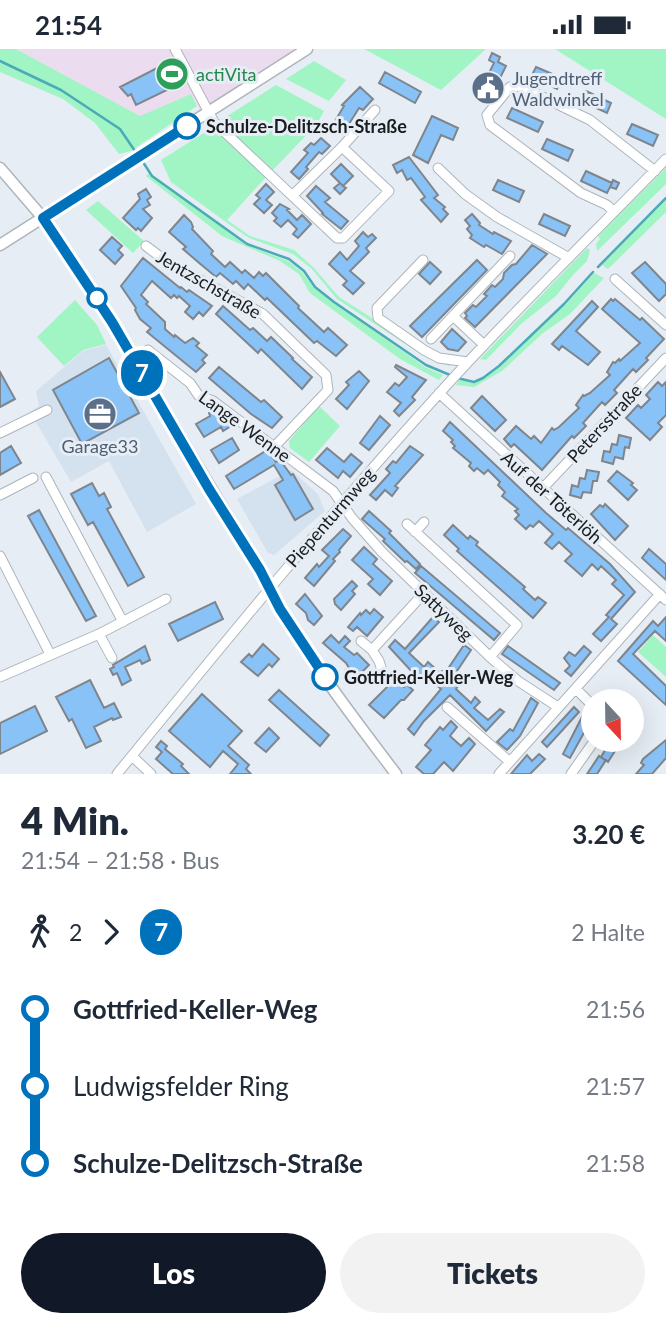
<!DOCTYPE html>
<html lang="de">
<meta charset="utf-8">
<style>
:root{--surface:#fff;--page:#f2f2f3;--text:#1f2937;--muted:#747a83;--accent:#111827}
body{margin:0;font-family:Lato,sans-serif;background:var(--page);color:var(--text);height:100vh;display:flex;flex-direction:column;font-size:26px;white-space:nowrap}
*{box-sizing:border-box;margin:0}
p{font-size:23px;color:var(--muted)}
.icon{flex:none;width:38px;height:38px;fill:none;stroke:currentColor;stroke-width:2;stroke-linecap:round;stroke-linejoin:round}
.map{position:relative;height:725px;overflow:hidden}
.sheet{display:flex;flex-direction:column;background:var(--surface);flex:1}
.sheet>*{flex:none}
.badge{padding:0 14px;border-radius:23px;font-size:24px;line-height:46px}
.needle{width:46px;rotate:158deg}
.controls{position:absolute;left:581px;top:640px;display:grid;gap:14px}
.controls a{display:grid;place-items:center;width:63px;height:63px;border-radius:50%;background:var(--surface);box-shadow:0 7px 28px #0002;font-size:35px}
.map>.badge{position:absolute;translate:-50% -50%;box-shadow:0 0 0 4px #fff}
.legs{display:flex;align-items:center;gap:10px;height:77px;padding:0 21px;font-size:23px}
.legs p{margin-inline-start:auto}
.summary{display:flex;align-items:center;justify-content:space-between;height:119px;padding:0 21px}
h1{font-size:38px;font-weight:800;line-height:52px}
.button{display:flex;gap:14px;margin-top:auto;padding:14px 21px}
.button a{flex:1;height:80px;border-radius:42px;background:var(--accent);color:#fff;font-size:28px;font-weight:800;line-height:80px;text-align:center}
.button a+a{background:var(--page);color:var(--text)}
ul{padding:0 21px;list-style:none}
li{display:flex;align-items:center;gap:24px;height:77px;font-size:26px}
li i{display:grid;place-items:center;width:10px;height:100%;margin:0 9px;background:currentColor}
li i::after{content:'';width:18px;height:18px;margin:-9px;border:5px solid;border-radius:50%;background:var(--surface)}
li p{margin-inline-start:auto}
li:first-child i{background:linear-gradient(#0000 50%,currentColor 0)}
li:last-child i{background:linear-gradient(currentColor 50%,#0000 0)}
.status{display:flex;justify-content:space-between;align-items:center;height:49px;padding:0 35px;background:var(--surface);direction:ltr}
.status svg{height:19px;fill:currentColor}
.map>svg:first-child{display:block}
</style>
<div class="status"><b>21:54</b><svg viewBox="0 0 49 12"><path d="M0 12V9h3v3zM5 12V6h3v6zM10 12V3h3v9zM15 12V0h3v12zM26 1h20v11H26zM47 4h2v5h-2z"/></svg></div>
<div class="map">
<svg width="666" height="725" viewBox="0 0 666 725">
<rect width="100%" height="100%" fill="#e6edf4"/>
<!-- built -->
<path fill="#d4e1ee" d="M 106,296 L 196,455 L 147,483 L 109,412 L 71,433 L 30,363 L 39,357 L 36,342 L 83,302 Z
M 291,421 L 318,445 L 325,462 L 274,506 L 268,504 L 237,450 Z"/>
<!-- industrial -->
<path fill="#ecdcef" d="M 16,0 L 296,0 L 200,61 L 191,45 L 140,67 Z"/>
<!-- green -->
<path fill="#a1f4c3" d="M 0,0 L 16,0 L 140,67 L 191,45 L 197,57 L 131,102 L 119,105 L 95,74 L 63,50 L 0,23 Z
M 364,0 L 486,0 L 441,41 Z
M 555,0 L 666,0 L 666,70 Z
M 314,12 L 346,31 L 329,52 L 286,30 Z
M 276,36 L 324,62 L 317,75 L 272,122 L 225,78 L 221,71 Z
M 212,79 L 266,128 L 227,171 L 250,187 L 294,201 L 314,219 L 339,248 L 439,312 L 451,316 L 449,317 L 422,306 L 337,250 L 312,220 L 293,205 L 249,189 L 226,173 L 171,133 L 161,111 Z
M 666,119 L 666,135 L 597,202 L 596,195 L 600,190 L 598,187 Z
M 149,124 L 246,196 L 288,212 L 302,223 L 314,239 L 425,318 L 443,326 L 439,331 L 400,310 L 310,244 L 299,225 L 280,212 L 222,187 L 146,127 Z
M 666,151 L 666,163 L 608,220 L 602,216 Z
M 98,152 L 144,192 L 133,204 L 86,161 Z
M 587,199 L 590,201 L 587,212 L 573,226 L 556,247 L 521,275 L 486,311 L 480,310 Z
M 594,224 L 604,229 L 570,265 L 543,284 L 502,322 L 474,338 L 456,336 L 459,331 L 474,334 L 484,330 L 500,318 L 565,256 Z
M 75,251 L 97,276 L 106,295 L 83,301 L 64,317 L 37,288 Z
M 319,357 L 340,377 L 309,413 L 290,399 L 289,392 Z
M 653,586 L 666,598 L 666,628 L 638,603 Z"/>
<g fill="none" stroke-linecap="round" stroke-linejoin="round">
<!-- stream -->
<path stroke="#4aabb8" stroke-width="2.5" d="M 0,12 L 61,41 L 120,80 L 137,105
M 141,110 L 152,127 L 247,195 L 289,210 L 304,222 L 315,238 L 334,253 L 426,316 L 450,326
M 598,218 L 666,149
M 457,329 L 474,333 L 483,329 L 499,317 L 564,255 L 593,223"/>
</g>
<!-- building -->
<path fill="#89c2f7" stroke="#7f858c" stroke-width="2" d="M 492,4 L 500,8 L 498,13 L 506,17 L 493,43 L 485,40 L 483,46 L 474,42 L 478,34 L 483,36 L 494,14 L 489,11 Z
M 171,17 L 179,32 L 168,37 L 169,40 L 136,56 L 131,45 L 128,47 L 120,38 L 159,18 L 160,22 Z
M 536,18 L 562,29 L 557,40 L 531,28 Z
M 385,23 L 421,43 L 415,54 L 379,34 Z
M 360,38 L 373,50 L 363,61 L 359,59 L 344,83 L 332,77 L 344,57 L 342,56 Z
M 586,42 L 611,54 L 607,64 L 581,52 Z
M 512,59 L 543,73 L 538,83 L 507,69 Z
M 432,67 L 458,79 L 453,91 L 441,86 L 428,114 L 413,106 Z
M 632,75 L 658,86 L 653,97 L 627,85 Z
M 321,89 L 330,97 L 322,105 L 319,103 L 306,118 L 308,120 L 299,130 L 291,123 L 308,104 L 304,101 L 311,94 L 314,96 Z
M 547,90 L 573,101 L 568,112 L 542,100 Z
M 409,108 L 438,146 L 434,149 L 445,158 L 443,160 L 448,165 L 441,173 L 421,151 L 425,148 L 411,129 L 407,131 L 402,121 L 397,124 L 393,116 Z
M 341,115 L 353,127 L 343,137 L 346,139 L 340,145 L 334,139 L 340,134 L 343,137 L 331,125 Z
M 586,122 L 612,134 L 613,131 L 619,134 L 616,140 L 610,138 L 612,134 L 607,144 L 581,132 Z
M 498,131 L 524,142 L 519,153 L 493,141 Z
M 266,135 L 274,143 L 266,151 L 272,156 L 264,164 L 254,155 L 260,149 L 256,146 Z
M 316,137 L 330,149 L 325,153 L 348,172 L 341,180 L 322,165 L 323,164 L 307,147 Z
M 146,140 L 151,148 L 147,151 L 150,156 L 143,160 L 152,169 L 141,182 L 138,179 L 136,181 L 123,169 L 140,150 L 138,145 Z
M 280,155 L 289,160 L 287,161 L 297,171 L 302,166 L 311,175 L 298,189 L 293,185 L 297,180 L 288,171 L 281,178 L 274,172 L 277,169 L 272,164 Z
M 472,165 L 480,174 L 479,176 L 493,185 L 494,183 L 511,192 L 502,205 L 486,196 L 484,198 L 470,189 L 472,186 L 467,180 L 470,177 L 465,171 Z
M 544,165 L 570,177 L 565,187 L 539,175 Z
M 184,166 L 191,173 L 193,178 L 192,180 L 213,202 L 211,205 L 225,218 L 230,213 L 242,224 L 245,221 L 254,229 L 259,223 L 263,227 L 266,224 L 299,257 L 298,259 L 324,283 L 328,279 L 347,296 L 336,307 L 317,292 L 314,294 L 267,249 L 265,251 L 248,235 L 244,240 L 236,232 L 233,235 L 220,224 L 216,228 L 198,213 L 183,200 L 186,198 L 169,183 Z
M 363,183 L 368,188 L 372,185 L 376,189 L 366,199 L 369,203 L 350,222 L 364,234 L 353,245 L 343,236 L 347,232 L 329,215 L 340,203 L 347,211 L 359,197 L 355,192 Z
M 112,188 L 122,197 L 118,201 L 123,206 L 115,215 L 100,201 Z
M 532,196 L 547,205 L 475,278 L 465,269 L 467,267 L 465,264 L 473,256 L 476,258 L 487,247 L 484,245 L 492,236 L 495,238 L 503,230 L 504,224 L 512,216 L 516,215 Z
M 143,209 L 180,239 L 181,238 L 187,243 L 189,241 L 212,257 L 203,267 L 199,263 L 193,270 L 185,263 L 190,257 L 179,247 L 177,249 L 174,246 L 171,249 L 152,232 L 141,246 L 148,253 L 146,255 L 165,273 L 165,280 L 174,288 L 175,286 L 185,294 L 193,289 L 199,294 L 196,297 L 207,306 L 202,311 L 205,314 L 196,323 L 147,283 L 151,279 L 140,270 L 135,261 L 136,259 L 121,237 Z
M 477,211 L 487,221 L 422,288 L 410,277 Z
M 430,213 L 441,223 L 430,235 L 419,225 Z
M 645,213 L 666,235 L 666,245 L 659,252 L 632,224 Z
M 611,250 L 613,252 L 615,250 L 640,271 L 642,269 L 664,290 L 646,309 L 648,311 L 636,323 L 633,320 L 624,330 L 614,341 L 617,344 L 605,356 L 602,353 L 583,374 L 586,377 L 574,389 L 572,387 L 542,421 L 514,395 L 511,398 L 504,390 L 516,377 L 531,390 L 534,387 L 541,394 L 552,379 L 554,381 L 559,378 L 579,359 L 576,356 L 583,346 L 584,347 L 590,344 L 610,326 L 607,323 L 613,313 L 615,314 L 619,310 L 620,312 L 640,294 L 602,260 Z
M 592,252 L 598,258 L 576,282 L 600,303 L 588,316 L 562,297 L 559,301 L 552,295 Z
M 223,257 L 250,281 L 253,279 L 267,292 L 271,288 L 293,309 L 292,310 L 312,328 L 302,340 L 261,300 L 258,304 L 216,265 Z
M 452,280 L 466,293 L 458,302 L 448,300 L 441,293 Z
M 109,309 L 139,364 L 82,395 L 53,341 Z
M 396,316 L 426,331 L 412,348 L 415,351 L 399,367 L 394,362 L 401,354 L 387,343 L 395,334 L 399,337 L 407,328 L 395,318 Z
M 219,318 L 261,353 L 264,351 L 282,368 L 272,379 L 251,365 L 209,329 Z
M 359,322 L 369,332 L 347,360 L 336,350 L 349,336 L 346,333 Z
M 0,323 L 15,350 L 0,358 Z
M 658,333 L 662,337 L 666,333 L 666,366 L 658,374 L 662,378 L 650,391 L 626,369 L 638,356 L 641,359 L 650,350 L 646,346 Z
M 482,347 L 506,371 L 495,382 L 471,359 Z
M 214,361 L 222,374 L 227,371 L 231,377 L 223,382 L 221,378 L 204,388 L 196,375 L 210,367 L 209,364 Z
M 380,367 L 390,376 L 369,401 L 360,394 Z
M 450,373 L 546,464 L 566,481 L 568,479 L 610,515 L 635,543 L 611,570 L 617,575 L 601,592 L 593,585 L 609,568 L 606,566 L 624,546 L 612,535 L 616,531 L 601,517 L 598,521 L 592,515 L 582,527 L 565,512 L 572,505 L 559,493 L 552,500 L 545,494 L 553,485 L 539,472 L 533,478 L 530,476 L 526,480 L 515,470 L 519,466 L 515,462 L 518,460 L 502,447 L 505,443 L 498,436 L 500,433 L 488,421 L 484,425 L 477,419 L 474,422 L 469,417 L 471,414 L 453,399 L 455,397 L 451,393 L 453,391 L 443,382 Z
M 619,386 L 631,389 L 629,399 L 625,398 L 623,410 L 615,408 L 613,415 L 602,412 L 604,402 L 610,403 L 612,395 L 617,396 Z
M 232,389 L 239,401 L 219,414 L 211,401 Z
M 11,397 L 21,414 L 0,426 L 0,404 Z
M 410,397 L 423,406 L 395,437 L 398,439 L 392,447 L 385,441 L 376,451 L 370,446 L 390,424 L 386,420 L 393,412 L 396,414 Z
M 327,399 L 344,413 L 351,405 L 362,414 L 350,428 L 343,422 L 338,429 L 316,411 Z
M 267,401 L 276,413 L 280,411 L 291,426 L 293,425 L 313,460 L 295,471 L 275,436 L 283,431 L 274,416 L 234,440 L 226,427 Z
M 587,421 L 599,423 L 597,432 L 593,432 L 591,444 L 583,443 L 581,449 L 570,446 L 572,436 L 578,438 L 580,429 L 585,430 Z
M 617,422 L 633,434 L 631,436 L 637,441 L 628,451 L 608,432 Z
M 92,434 L 99,447 L 104,444 L 111,458 L 107,460 L 144,528 L 128,537 L 93,473 L 88,476 L 71,445 Z
M 605,455 L 628,477 L 615,491 L 591,465 L 600,456 L 603,458 Z
M 39,461 L 96,567 L 86,572 L 28,467 Z
M 369,462 L 391,482 L 389,484 L 420,515 L 416,520 L 407,512 L 405,513 L 383,492 L 385,490 L 362,470 Z
M 453,476 L 468,490 L 470,487 L 478,493 L 476,496 L 525,538 L 523,540 L 535,551 L 538,548 L 546,554 L 533,569 L 457,502 L 459,500 L 444,486 Z
M 343,480 L 351,487 L 339,501 L 340,503 L 333,510 L 335,512 L 314,537 L 305,529 L 317,515 L 319,518 L 329,507 L 322,501 Z
M 364,498 L 377,510 L 373,515 L 392,532 L 380,546 L 368,535 L 373,530 L 352,511 Z
M 649,500 L 666,515 L 666,531 L 642,509 Z
M 421,517 L 500,584 L 494,591 L 415,524 Z
M 352,532 L 357,537 L 352,542 L 355,545 L 341,561 L 335,555 L 334,550 Z
M 305,545 L 322,567 L 314,576 L 308,571 L 306,564 L 296,555 Z
M 215,553 L 223,570 L 178,592 L 169,575 Z
M 374,560 L 383,568 L 367,587 L 357,578 L 353,582 L 348,578 L 360,564 L 361,566 L 366,561 L 370,565 Z
M 433,568 L 439,573 L 409,604 L 424,618 L 428,613 L 440,624 L 442,622 L 445,624 L 464,596 L 471,601 L 453,628 L 460,634 L 456,640 L 471,654 L 475,648 L 480,653 L 474,659 L 488,671 L 500,660 L 504,663 L 486,682 L 450,646 L 424,672 L 414,686 L 408,680 L 441,640 L 425,626 L 422,630 L 415,623 L 414,625 L 389,598 L 395,591 L 405,600 Z
M 666,568 L 666,592 L 655,582 L 633,605 L 666,637 L 666,656 L 618,612 L 653,572 L 658,577 Z
M 331,586 L 339,594 L 345,587 L 350,592 L 344,598 L 354,606 L 357,604 L 369,616 L 355,630 L 346,621 L 349,619 L 346,614 L 323,594 Z
M 263,595 L 279,610 L 272,618 L 269,615 L 258,627 L 241,613 L 249,605 L 252,608 Z
M 145,597 L 150,611 L 142,615 L 140,611 L 125,618 L 131,631 L 122,636 L 117,624 L 113,626 L 110,620 L 114,618 L 113,616 Z
M 508,597 L 560,634 L 554,641 L 502,605 Z
M 584,597 L 591,603 L 571,627 L 565,622 L 570,617 L 564,609 L 569,603 L 575,607 Z
M 395,630 L 404,638 L 406,635 L 413,641 L 404,651 L 401,651 L 384,669 L 369,656 Z
M 90,631 L 104,659 L 114,654 L 121,668 L 113,671 L 112,669 L 94,678 L 101,692 L 86,699 L 72,670 L 69,672 L 56,648 Z
M 279,641 L 329,686 L 320,697 L 269,651 Z
M 202,645 L 242,682 L 228,697 L 249,716 L 246,720 L 251,725 L 230,725 L 238,715 L 223,702 L 210,718 L 169,682 Z
M 531,649 L 538,654 L 520,687 L 507,701 L 497,693 L 510,680 L 513,682 Z
M 35,657 L 47,682 L 0,705 L 0,674 Z
M 574,658 L 579,663 L 547,698 L 542,693 Z
M 588,663 L 593,666 L 593,672 L 588,681 L 586,680 L 570,709 L 563,705 L 583,666 L 586,668 Z
M 451,672 L 457,678 L 450,687 L 461,697 L 469,689 L 475,695 L 453,722 L 444,713 L 433,725 L 424,725 L 416,718 L 431,701 L 425,696 L 440,678 L 443,681 Z
M 269,679 L 279,689 L 266,703 L 255,694 Z
M 611,691 L 622,691 L 608,713 L 606,711 L 597,725 L 587,725 L 599,707 L 605,711 L 601,708 Z
M 666,691 L 666,709 L 652,725 L 636,725 L 644,716 L 641,714 L 643,710 Z
M 161,692 L 167,697 L 165,700 L 183,715 L 181,717 L 189,725 L 173,725 L 156,710 L 162,703 L 156,698 Z
M 539,705 L 545,710 L 530,725 L 511,725 L 527,706 L 532,712 Z"/>
<g fill="none" stroke-linecap="round" stroke-linejoin="round">
<defs>
<path id="minor" d="M 175,0 L 214,73 L 337,189 L 343,189 L 389,142 L 342,98 L 293,146
M 342,98 L 375,61
M 438,119 L 465,145 L 497,168 L 569,209
M 614,163 L 607,156 L 581,144 L 490,76 L 487,66 L 510,38 L 520,37 L 590,71 L 655,122
M 146,197 L 166,212 L 263,265 L 326,326 L 328,341 L 275,397
M 423,211 L 377,259 L 378,269 L 424,301 L 439,309 L 468,313
M 615,230 L 666,276
M 453,267 L 484,296
M 431,290 L 510,207
M 148,301 L 190,334 L 199,347 L 213,352 L 333,442 L 352,469 L 382,503 L 490,608 L 518,632 L 558,658
M 439,344 L 666,551
M 0,384 L 47,361
M 46,428 L 123,573
M 543,439 L 666,309
M 0,446 L 33,429
M 407,475 L 517,576 L 490,608
M 415,483 L 424,473
M 0,507 L 50,605
M 99,585 L 112,609
M 361,592 L 372,601
M 383,625 L 379,612 L 372,601 L 424,544
M 0,628 L 99,585 L 166,550
M 576,640 L 593,657
M 447,658 L 510,713
M 132,707 L 151,725
M 117,725 C 224,594 331,463 445,338 C 516,260 592,186 666,110
M 499,725 L 660,545
M 571,725 L 595,691"/>
<path id="major" d="M 0,119 L 43,169 L 99,252 L 260,521 C 295,594 347,660 396,725
M 0,196 L 307,0"/>
</defs>
<!-- minor casing -->
<use href="#minor" stroke="#aeb5bb" stroke-width="11"/>
<!-- major casing -->
<use href="#major" stroke="#aeb5bb" stroke-width="13"/>
<!-- minor -->
<use href="#minor" stroke="#fff" stroke-width="9"/>
<!-- major -->
<use href="#major" stroke="#fff" stroke-width="10"/>
</g>
<g fill="none" stroke-linecap="round" stroke-linejoin="round">
<defs>
<path id="line-1" d="M 187,77 L 43,169 L 112,273 L 209,440 L 260,521 L 280,560 L 325,628"/>
</defs>
<!-- line-1 casing -->
<use href="#line-1" stroke="#fff" stroke-width="16"/>
<!-- line-1 -->
<use href="#line-1" stroke="#0072bc" stroke-width="10"/>
</g>
<!-- icons -->
<defs>
<symbol id="stadium-disc" viewBox="-11 -11 22 22"><circle r="9.5" fill="#2e9e5b" stroke="#e6edf4"/><path d="M0-5a6.5 5 0 1 0 0 10a6.5 5 0 1 0 0-10ZM-3.5-1.8h7v3.6h-7Z" fill="#fff"/></symbol>
<symbol id="civic-disc" viewBox="-11 -11 22 22"><circle r="9.5" fill="#5c6f8a" stroke="#e6edf4"/><path d="M-.6-6.5H3V-4.5H.6V-3L4-1V1h2V6H-6V1h2V-1L-.6-3ZM-1.2 2.5V6h2.4V2.5Z" fill="#fff"/></symbol>
<symbol id="office-disc" viewBox="-11 -11 22 22"><circle r="9.5" fill="#5c6f8a" stroke="#e6edf4"/><path d="M-6-3h4V-5.5h4V-3h4V5H-6ZM-1-4.5V-3h2v-1.5ZM-6 0V1H6V0Z" fill="#fff"/></symbol>
</defs>
<g fill-rule="evenodd">
<use href="#stadium-disc" x="153" y="6" width="38" height="38"/>
<use href="#civic-disc" x="469" y="20" width="38" height="38"/>
<use href="#office-disc" x="81" y="346" width="38" height="38"/>
</g>
<!-- markers -->
<g fill="#fff" stroke="#0072bc" stroke-width="3.5">
<circle cx="187" cy="77" r="12"/>
<circle cx="97" cy="249" r="9"/>
<circle cx="325" cy="628" r="12"/>
</g>
<g text-anchor="middle" dominant-baseline="central" stroke-width="6" stroke-linejoin="round" paint-order="stroke">
<!-- leisure labels -->
<g font-size="18" fill="#27864d" stroke="#e6edf4" text-anchor="start">
<text x="196" y="25">actiVita</text>
</g>
<!-- service labels -->
<g font-size="18" fill="#4e5e75" stroke="#e6edf4" text-anchor="start">
<text x="512" y="29">Jugendtreff<tspan x="512" dy="21">Waldwinkel</tspan></text>
<text x="100" y="397" text-anchor="middle">Garage33</text>
</g>
<!-- stop labels -->
<g font-size="18" font-weight="bold" fill="#1a1d1f" stroke="#e6edf4" text-anchor="start">
<text x="206" y="77">Schulze-Delitzsch-Straße</text>
<text x="344" y="628">Gottfried-Keller-Weg</text>
</g>
<!-- street labels -->
<g font-size="18" fill="#1a1d1f" stroke="#e6edf4">
<text transform="translate(209 235) rotate(30)">Jentzschstraße</text>
<text transform="translate(604 374) rotate(-47)">Petersstraße</text>
<text transform="translate(245 377) rotate(36)">Lange Wenne</text>
<text transform="translate(552 448) rotate(42)">Auf der Töterlöh</text>
<text transform="translate(330 468) rotate(-49)">Piepenturmweg</text>
<text transform="translate(444 563) rotate(44)">Sattyweg</text>
</g>
</g>
</svg>
<div class="controls">
<a><svg class="needle" viewBox="-14 -14 28 28"><path d="M0-13l5 13h-10z" fill="#e53935"/><path d="M0 13l5-13h-10z" fill="#747a83"/></svg></a>
</div>
<b class="badge" style="left:142px;top:324px;background:#0072bc;color:#fff">7</b>
</div>
<section class="sheet">
<div class="summary"><div><h1>4 Min.</h1><p>21:54 – 21:58 · Bus</p></div><b>3.20 €</b></div>
<div class="legs"><svg class="icon" aria-label="walk" viewBox="0 0 24 24"><circle cx="13" cy="4" r="2"/><path d="M13 8l-2 6 4 7M11 14l-3 7M7 12l3-4h3l4 4"/></svg>2<svg class="icon" aria-label="forward" viewBox="0 0 24 24"><path d="M9 5l7 7-7 7"/></svg><b class="badge" style="background:#0072bc;color:#fff">7</b><p>2 Halte</p></div>
<ul>
<li><i style="color:#0072bc"></i><b>Gottfried-Keller-Weg</b><p>21:56</p></li>
<li><i style="color:#0072bc"></i><span>Ludwigsfelder Ring</span><p>21:57</p></li>
<li><i style="color:#0072bc"></i><b>Schulze-Delitzsch-Straße</b><p>21:58</p></li>
</ul>
<div class="button"><a>Los</a><a>Tickets</a></div>
</section>
